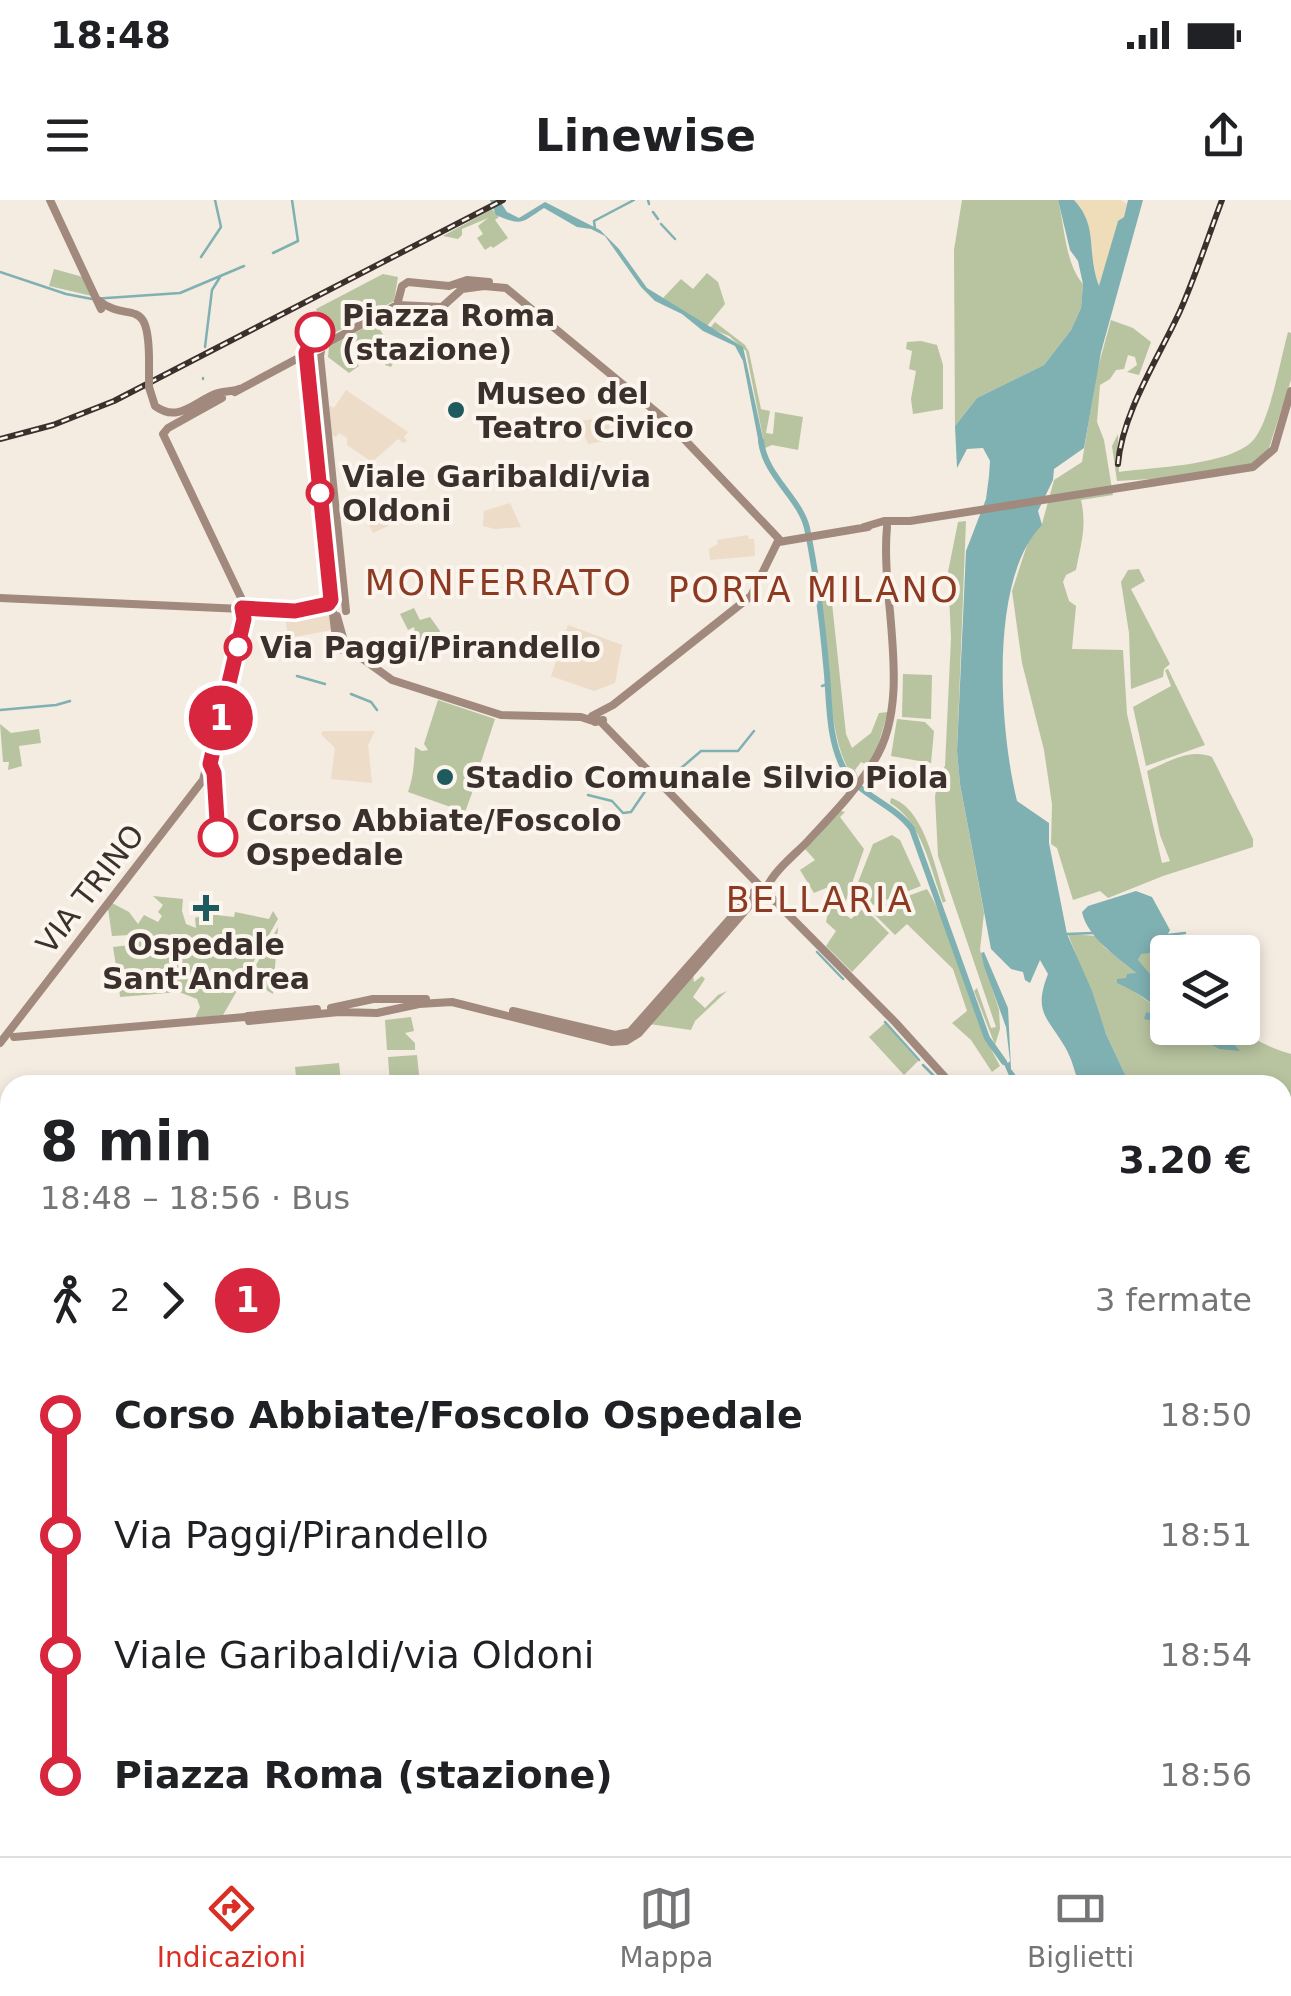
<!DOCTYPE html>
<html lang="it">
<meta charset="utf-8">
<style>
:root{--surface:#fff;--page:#f2f2f2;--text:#202124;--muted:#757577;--line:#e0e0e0;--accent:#d93025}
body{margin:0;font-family:"DejaVu Sans",sans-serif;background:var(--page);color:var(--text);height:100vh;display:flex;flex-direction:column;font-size:38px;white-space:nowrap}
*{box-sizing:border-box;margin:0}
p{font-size:32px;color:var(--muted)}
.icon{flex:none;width:55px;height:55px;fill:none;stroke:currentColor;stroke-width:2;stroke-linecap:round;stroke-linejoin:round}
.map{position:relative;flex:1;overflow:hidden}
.sheet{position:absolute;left:0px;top:875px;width:1292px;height:782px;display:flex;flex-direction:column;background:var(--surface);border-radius:30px 30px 0 0;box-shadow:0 5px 15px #0003}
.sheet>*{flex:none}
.badge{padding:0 20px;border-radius:32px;font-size:35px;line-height:65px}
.buttons{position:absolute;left:1150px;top:735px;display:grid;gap:20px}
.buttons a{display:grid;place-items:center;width:110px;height:110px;border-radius:10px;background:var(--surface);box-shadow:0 5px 15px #0003;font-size:50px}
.map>.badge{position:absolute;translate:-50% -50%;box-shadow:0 0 0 5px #fff}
.legs{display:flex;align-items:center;gap:15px;height:110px;padding:0 40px;font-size:32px}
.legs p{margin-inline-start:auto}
.head{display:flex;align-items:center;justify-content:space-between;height:170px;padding:0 40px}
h1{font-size:55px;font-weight:600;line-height:75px}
ul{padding:0 40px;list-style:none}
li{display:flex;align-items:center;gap:35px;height:120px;font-size:38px}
li i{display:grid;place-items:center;width:15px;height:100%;margin:0 12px;background:currentColor}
li i::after{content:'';width:25px;height:25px;margin:-12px;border:8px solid;border-radius:50%;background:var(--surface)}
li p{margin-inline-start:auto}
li:first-child i{background:linear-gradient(#0000 50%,currentColor 0)}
li:last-child i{background:linear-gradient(currentColor 50%,#0000 0)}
.status{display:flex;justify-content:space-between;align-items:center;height:70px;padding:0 50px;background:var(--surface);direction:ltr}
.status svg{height:28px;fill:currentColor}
header{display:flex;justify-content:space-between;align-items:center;height:130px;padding:0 40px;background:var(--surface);font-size:45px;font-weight:600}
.tabs{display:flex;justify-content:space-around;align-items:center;height:140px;border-top:2px solid var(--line);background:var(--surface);font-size:28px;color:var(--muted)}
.tabs a{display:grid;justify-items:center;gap:5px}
.tabs .selected{color:var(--accent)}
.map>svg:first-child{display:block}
</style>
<div class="status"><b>18:48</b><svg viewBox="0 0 49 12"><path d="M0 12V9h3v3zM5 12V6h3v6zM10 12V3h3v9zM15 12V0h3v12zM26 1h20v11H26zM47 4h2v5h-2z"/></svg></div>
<header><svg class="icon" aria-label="menu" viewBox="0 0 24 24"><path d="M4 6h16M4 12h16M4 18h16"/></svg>Linewise<svg class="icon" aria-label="share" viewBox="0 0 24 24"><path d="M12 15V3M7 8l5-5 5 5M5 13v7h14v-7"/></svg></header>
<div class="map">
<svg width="1291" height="1656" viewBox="0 0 1291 1656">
<rect width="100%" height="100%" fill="#f4ebe1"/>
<!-- green -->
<path fill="#b8c4a0" d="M 962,0 L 1058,0 C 1065,28 1065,63 1083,84 L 1081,108 L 1071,130 L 1044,165 L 977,198 L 955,226 L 954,50 Z
M 492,9 L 499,17 L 495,20 L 508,38 L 493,48 L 491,46 L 485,50 L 477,38 L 483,34 L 478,26 L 488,18 L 462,29 L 462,35 L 458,39 L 443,36 Z
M 54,69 L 83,77 L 92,96 L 49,86 Z
M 707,73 L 718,82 L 725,104 L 707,126 L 663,98 L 681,79 L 693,89 Z
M 383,74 L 398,77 L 394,101 L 327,137 L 316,109 Z
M 1111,120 L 1133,128 L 1151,142 L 1139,175 L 1127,172 L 1137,165 L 1135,157 L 1128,155 L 1124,169 L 1116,170 L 1110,179 L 1100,185 L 1097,222 L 1104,240 L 1113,295 L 1081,300 C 1087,326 1081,344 1076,370 L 1066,375 L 1063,382 L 1069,401 L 1076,406 L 1072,449 L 1123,450 L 1127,514 L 1162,663 L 1170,661 L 1160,635 L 1147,571 C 1168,562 1190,548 1212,557 L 1253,639 L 1253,647 L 1163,676 L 1108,698 L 1100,691 L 1073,700 L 1057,648 L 1051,644 L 1052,604 L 1044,550 L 1022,463 L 1012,391 L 1030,336 L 1042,324 L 1054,280 L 1082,262 L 1097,171 Z
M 375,122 L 397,156 L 391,167 L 385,165 L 388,157 L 381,158 L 367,140 L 350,151 L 359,166 L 349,173 L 328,157 L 329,147 Z
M 715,122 L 745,145 L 749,152 L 761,209 L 770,211 L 766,233 L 773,234 L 775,212 L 803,217 L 798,250 L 772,245 L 765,248 L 746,151 L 729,136 L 710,128 Z
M 1288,132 L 1291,133 L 1291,180 L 1268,251 L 1250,265 L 1168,278 L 1117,281 L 1112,246 L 1118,234 L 1119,272 C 1152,267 1234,266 1255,238 C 1270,219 1281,158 1288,132 Z
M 921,141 L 937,145 L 943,165 L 943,209 L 913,214 L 911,199 L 916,171 L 909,169 L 912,151 L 906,149 L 907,142 Z
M 966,321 L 957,551 L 960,584 L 984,713 L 980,750 L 999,810 L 1000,829 L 995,845 L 974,791 L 977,788 L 991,828 L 996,827 L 938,656 L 935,597 L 938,576 L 945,566 L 951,438 L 948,372 L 958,322 Z
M 1139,369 L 1145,381 L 1131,389 L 1170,464 L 1164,469 L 1163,477 L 1131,489 L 1129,433 L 1121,382 L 1128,370 Z
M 831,394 L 846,534 L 852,548 L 871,533 L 879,513 L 888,512 L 876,552 L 867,565 L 861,562 L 855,570 L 858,577 L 855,580 C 824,539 831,449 820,397 Z
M 414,408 L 420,420 L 430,417 L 440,431 L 429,449 L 417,441 L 414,427 L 408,430 L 400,414 Z
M 1168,469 L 1205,545 L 1146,566 L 1133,507 L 1171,486 L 1165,470 Z
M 903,474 L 932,475 L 931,519 L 902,517 Z
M 438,500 L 495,519 L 480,565 L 466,563 L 475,567 L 479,574 L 465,612 L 408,592 C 414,575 414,562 415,547 L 422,551 L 428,550 L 424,544 Z
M 897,519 L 925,522 L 934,531 L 931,563 L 891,556 Z
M 0,524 L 11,533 L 39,529 L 41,543 L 19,546 L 22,566 L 8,570 L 9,562 L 3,562 Z
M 891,598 C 925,608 935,669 946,701 L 943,703 C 931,671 922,621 890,603 Z
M 841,611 L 845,612 L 840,617 L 864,649 L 842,712 L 851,719 L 864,708 L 889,733 L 852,772 L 826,746 L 836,731 L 826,722 L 828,713 L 826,688 L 814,693 L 800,670 L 815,660 L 805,649 Z
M 892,635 L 900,640 L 921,686 L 873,705 L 858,690 L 857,685 L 873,644 Z
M 927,689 C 959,742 969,810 1000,866 L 992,872 L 971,840 L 952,823 L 967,811 L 953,769 L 907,724 L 895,735 L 873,713 L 872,709 Z
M 153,696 L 183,699 L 182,711 L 186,724 L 196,728 L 195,718 L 208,714 L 234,717 L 235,712 L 269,719 L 273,711 L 278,719 L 223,815 L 195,818 L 200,807 L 197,799 L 179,792 L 120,797 L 118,778 L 123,777 L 127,782 L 139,771 L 117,772 L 113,747 L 130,745 L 129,735 L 112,736 L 108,709 L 112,703 L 129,712 L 138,724 L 144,715 L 158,722 L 162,716 L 158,712 L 163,705 Z
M 278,727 L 273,794 L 259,786 L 261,774 L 256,765 Z
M 1068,734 L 1097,736 L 1103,746 L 1137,774 L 1134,791 L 1158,809 L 1162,816 L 1159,819 L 1146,812 L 1145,819 L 1168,828 L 1179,828 L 1219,849 L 1232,842 L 1221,830 L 1212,828 C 1247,828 1259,846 1291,854 L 1291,1022 L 1283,1019 L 1282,885 L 1130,885 L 1106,834 Z
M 1148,751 L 1163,753 L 1167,769 L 1167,794 L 1138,761 L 1140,754 Z
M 693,774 L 694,782 L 702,776 L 705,779 L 693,797 L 705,808 L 718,795 L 727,791 L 695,821 L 691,830 L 649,824 Z
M 411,817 L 414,831 L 405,833 L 415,843 L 415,850 L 387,850 L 385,820 Z
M 885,823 L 918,861 L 904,875 L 869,837 Z
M 417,855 L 420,885 L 390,885 L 388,857 Z
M 339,863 L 341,882 L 297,885 L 295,867 Z
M 0,1002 L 10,1008 L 10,1159 L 0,1153 L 0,1052 L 4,1048 L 0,1045 Z"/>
<!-- sand -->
<path fill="#efdcb8" d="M 1074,0 L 1121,0 L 1127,4 L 1124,17 L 1118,21 L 1099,87 C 1088,54 1097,26 1074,0 Z"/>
<!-- plaza -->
<path fill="#ecdcc8" d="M 346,190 L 408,232 L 404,237 L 407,241 L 404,243 L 398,239 L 372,262 L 347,245 L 347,238 L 339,233 L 336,237 L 332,235 L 328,205 L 334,208 Z
M 608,217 L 611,240 L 588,244 L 579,221 Z
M 388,299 L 400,320 L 373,333 L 364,315 Z
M 510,303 L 521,327 L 495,329 L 483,326 L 484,311 Z
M 748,335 L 749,339 L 754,339 L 755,356 L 710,360 L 709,349 L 718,344 L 717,340 Z
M 329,398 L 332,430 L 288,438 L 285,414 L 290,406 Z
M 568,425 L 622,445 L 615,483 L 594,491 L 551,476 Z
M 323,531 L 375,531 L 368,545 L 372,583 L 331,579 L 335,548 L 321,534 Z"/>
<!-- water -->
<path fill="#7fb0b2" d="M 490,0 L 499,0 L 507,12 L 519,18 L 545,2 L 600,30 L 619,49 L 647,88 L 743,147 L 765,248 L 760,250 L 759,244 L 743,161 L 735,146 L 703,131 L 682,114 L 655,101 L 641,87 L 605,36 L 591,29 L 577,27 L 544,8 C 522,22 523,27 496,15 Z
M 1058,0 L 1074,0 C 1099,27 1086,51 1099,86 L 1118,21 L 1124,17 L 1128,0 L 1143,0 L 1101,152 L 1084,248 L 1054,269 L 1053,280 L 1038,311 L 1042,325 C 988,379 1000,532 1017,601 L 1049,623 L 1049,643 L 1067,734 L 1092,791 L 1106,834 L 1130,885 L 1079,885 C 1075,872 1072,859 1065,847 C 1047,816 1033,813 1048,774 L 1040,760 L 1030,783 L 1025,780 L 1023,772 L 1011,769 L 991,749 L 960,584 L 957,551 L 966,351 L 986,299 L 989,276 L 990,261 L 983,248 L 967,249 L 957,268 L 955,226 L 977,198 L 1044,165 L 1071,130 L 1081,108 L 1083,84 L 1078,61 L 1070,50 Z
M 1136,691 L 1152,697 L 1170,730 L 1158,752 L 1141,754 L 1138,760 L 1167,794 L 1167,826 L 1144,819 L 1146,812 L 1155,814 L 1159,819 L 1161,816 C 1154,801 1132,790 1117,783 L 1117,779 L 1126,778 L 1127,774 L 1136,773 C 1117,757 1087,737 1082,712 L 1088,706 Z
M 984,752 L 1008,808 L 1011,869 L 1023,885 L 1013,885 L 1001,857 L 1008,863 L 1010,861 L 1006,827 L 984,766 L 981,753 Z
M 1179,828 L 1221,830 L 1240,851 L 1219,849 Z"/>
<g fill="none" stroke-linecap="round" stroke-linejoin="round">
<!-- stream -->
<path stroke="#7fb0b2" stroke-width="2.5" d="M 648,0 L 649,4
M 653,12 L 658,19
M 661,24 L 675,39
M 595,29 L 594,21 L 634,0
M 273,53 L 298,41 L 292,0
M 201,57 L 221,27 L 215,0
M 0,72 L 66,94 L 92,99 L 180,93 L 244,66
M 205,147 L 212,90 L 220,77
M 203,179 L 203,178
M 297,476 L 325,484
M 822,486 L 828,484
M 351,494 L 371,502 L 377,510
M 0,510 L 56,505 L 70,501
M 560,584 L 564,586
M 588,595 L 612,601 L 623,613 L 631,612 L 648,587 L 659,587 L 701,551 L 738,551 L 754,531
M 1067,734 L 1094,733
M 1168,735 L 1185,733
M 817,752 L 843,779
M 885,822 L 919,860
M 923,865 L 943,885
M 1282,1082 L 1291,1086
M 0,1156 L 10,1162
M 1106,1648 L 1109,1656
M 735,1656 L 736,1648
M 997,1656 L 1008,1648
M 1061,1656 L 1065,1648"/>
<!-- canal -->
<path stroke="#7fb0b2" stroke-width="5" d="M 62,1648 L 67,1656"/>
<!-- river -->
<path stroke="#7fb0b2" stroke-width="6" d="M 761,241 C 765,276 800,298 807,328 C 816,372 822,419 826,464 C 830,499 827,537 844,569 C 858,595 894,604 912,629 L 987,838 L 1004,862"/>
<!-- secondary -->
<path stroke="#a18a7d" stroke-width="8" d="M 50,0 L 101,109
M 98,100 C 129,125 148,93 149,157
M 397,105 L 402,86 L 408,82 L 449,86 L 467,80 L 489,82
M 322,146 L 397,105 L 442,107 L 462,89 L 484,86 L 506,88 L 666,220 L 779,339
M 322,146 L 314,144 L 306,152 L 333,412
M 322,146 L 320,156 L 346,411
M 149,187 L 155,206 C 178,223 193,203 215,194 C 222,191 231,192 239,189
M 235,192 L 306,154
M 222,198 L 168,228 L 163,234 L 245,406
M 864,327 L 884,321 L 910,321 L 1253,267 L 1274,249 L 1291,191
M 779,342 L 868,327
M 0,398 L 242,409
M 245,406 C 272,415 301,410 328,404 L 331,400
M 333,414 L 337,447 L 341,450 L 345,448
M 337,416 L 345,445
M 345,446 L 392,480 L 501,515 L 581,517 L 593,521
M 603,520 L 595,522 L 592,516 L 613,505 L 751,396 L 779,339
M 601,522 L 759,685
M 762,690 L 766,689 C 774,671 792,657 806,643 C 830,617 856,591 874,561 C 914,497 880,399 887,327
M 764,690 L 895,822 L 952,885
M 331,808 L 373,799 L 426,799
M 513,811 L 615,835 L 630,832 L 759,686
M 248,816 L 317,809
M 249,821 L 339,812 L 377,813 L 419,804 L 452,802 L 612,842 L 626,841 L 639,833 L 763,690
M 14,837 L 245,817
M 0,843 L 203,580 L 241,436 L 245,413 L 242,409
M 1282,1379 L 1291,1397
M 521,1648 L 522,1656"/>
<!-- primary -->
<path stroke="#7d675c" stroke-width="10" d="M 0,1258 L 10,1262
M 1082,1648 L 1104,1656"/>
<defs>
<path id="rail" d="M 0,239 L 53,225 L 114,201 L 503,0
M 1118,264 C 1122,213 1159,157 1180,111 C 1196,75 1208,37 1222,0
M 93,1648 L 114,1656
M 165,1648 L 186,1656
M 225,1648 L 226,1656"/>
</defs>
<!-- rail casing -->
<use href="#rail" stroke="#3b302b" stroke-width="6"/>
<!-- rail -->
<use href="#rail" stroke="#fbf5ee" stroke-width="2.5" stroke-dasharray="8" stroke-linecap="butt"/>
<!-- secondary-bridge -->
<path stroke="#a18a7d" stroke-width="8" d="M 149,157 L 149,187"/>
</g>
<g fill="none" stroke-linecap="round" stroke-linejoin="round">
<defs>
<path id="line-1" d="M 218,637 L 214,573 L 210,564 L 244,419 L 242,408 L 295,411 L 328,404 L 331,400 L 306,153 L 309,146 L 318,142 L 315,132"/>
</defs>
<!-- line-1 casing -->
<use href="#line-1" stroke="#fff" stroke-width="22"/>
<!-- line-1 -->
<use href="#line-1" stroke="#d7263d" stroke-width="15"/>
</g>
<!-- markers -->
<g fill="#fff" stroke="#d7263d" stroke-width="5">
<circle cx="315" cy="132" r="18"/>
<circle cx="320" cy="293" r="12"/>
<circle cx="238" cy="447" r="12"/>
<circle cx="218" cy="637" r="18"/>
</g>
<g fill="#1f5a5e" stroke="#fbf5ee" stroke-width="4">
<circle cx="456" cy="210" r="10"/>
<circle cx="445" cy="577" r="10"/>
<path d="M201 693h10v10h10v10h-10v10h-10v-10h-10v-10h10z"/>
</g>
<g text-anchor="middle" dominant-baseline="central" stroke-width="8" stroke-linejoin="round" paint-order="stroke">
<!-- stop labels -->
<g font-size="30" font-weight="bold" fill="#3b302b" stroke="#fbf5ee" text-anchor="start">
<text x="342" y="115">Piazza Roma<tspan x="342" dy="34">(stazione)</tspan></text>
<text x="342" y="276">Viale Garibaldi/via<tspan x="342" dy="34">Oldoni</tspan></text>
<text x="260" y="447">Via Paggi/Pirandello</text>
<text x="246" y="620">Corso Abbiate/Foscolo<tspan x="246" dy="34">Ospedale</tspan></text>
</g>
<!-- poi labels -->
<g font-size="30" font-weight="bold" fill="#3b302b" stroke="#fbf5ee" text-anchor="start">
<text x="476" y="193">Museo del<tspan x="476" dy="34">Teatro Civico</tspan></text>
<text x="465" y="577">Stadio Comunale Silvio Piola</text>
<text x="206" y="744" text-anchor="middle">Ospedale<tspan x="206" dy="34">Sant'Andrea</tspan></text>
</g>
<!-- street labels -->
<g font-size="30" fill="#3b302b" stroke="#fbf5ee">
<text transform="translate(90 689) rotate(-52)">VIA TRINO</text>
</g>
<!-- quarter labels -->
<g font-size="35" letter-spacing="2.5" fill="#8c3b22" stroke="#fbf5ee">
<text x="499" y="383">MONFERRATO</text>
<text x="814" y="390">PORTA MILANO</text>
<text x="820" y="700">BELLARIA</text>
</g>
</g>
</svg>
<div class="buttons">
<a><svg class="icon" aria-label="layers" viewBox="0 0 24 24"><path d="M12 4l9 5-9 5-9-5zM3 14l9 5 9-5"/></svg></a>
</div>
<b class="badge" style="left:221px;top:518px;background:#d7263d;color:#fff">1</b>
<section class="sheet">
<div class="head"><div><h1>8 min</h1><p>18:48 – 18:56 · Bus</p></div><b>3.20 €</b></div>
<div class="legs"><svg class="icon" aria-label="walk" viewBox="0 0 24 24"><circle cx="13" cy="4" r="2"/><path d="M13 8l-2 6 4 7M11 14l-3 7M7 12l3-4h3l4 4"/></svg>2<svg class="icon" aria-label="forward" viewBox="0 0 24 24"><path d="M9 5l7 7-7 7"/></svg><b class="badge" style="background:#d7263d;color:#fff">1</b><p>3 fermate</p></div>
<ul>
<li><i style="color:#d7263d"></i><b>Corso Abbiate/Foscolo Ospedale</b><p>18:50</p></li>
<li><i style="color:#d7263d"></i><span>Via Paggi/Pirandello</span><p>18:51</p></li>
<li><i style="color:#d7263d"></i><span>Viale Garibaldi/via Oldoni</span><p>18:54</p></li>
<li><i style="color:#d7263d"></i><b>Piazza Roma (stazione)</b><p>18:56</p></li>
</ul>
</section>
</div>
<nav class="tabs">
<a class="selected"><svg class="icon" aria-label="directions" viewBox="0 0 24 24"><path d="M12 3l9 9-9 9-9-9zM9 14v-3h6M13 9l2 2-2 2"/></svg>Indicazioni</a>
<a><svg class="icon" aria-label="map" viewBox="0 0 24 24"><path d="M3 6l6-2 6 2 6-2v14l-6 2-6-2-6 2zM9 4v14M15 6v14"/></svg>Mappa</a>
<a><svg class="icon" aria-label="tickets" viewBox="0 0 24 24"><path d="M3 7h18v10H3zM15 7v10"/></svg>Biglietti</a>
</nav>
